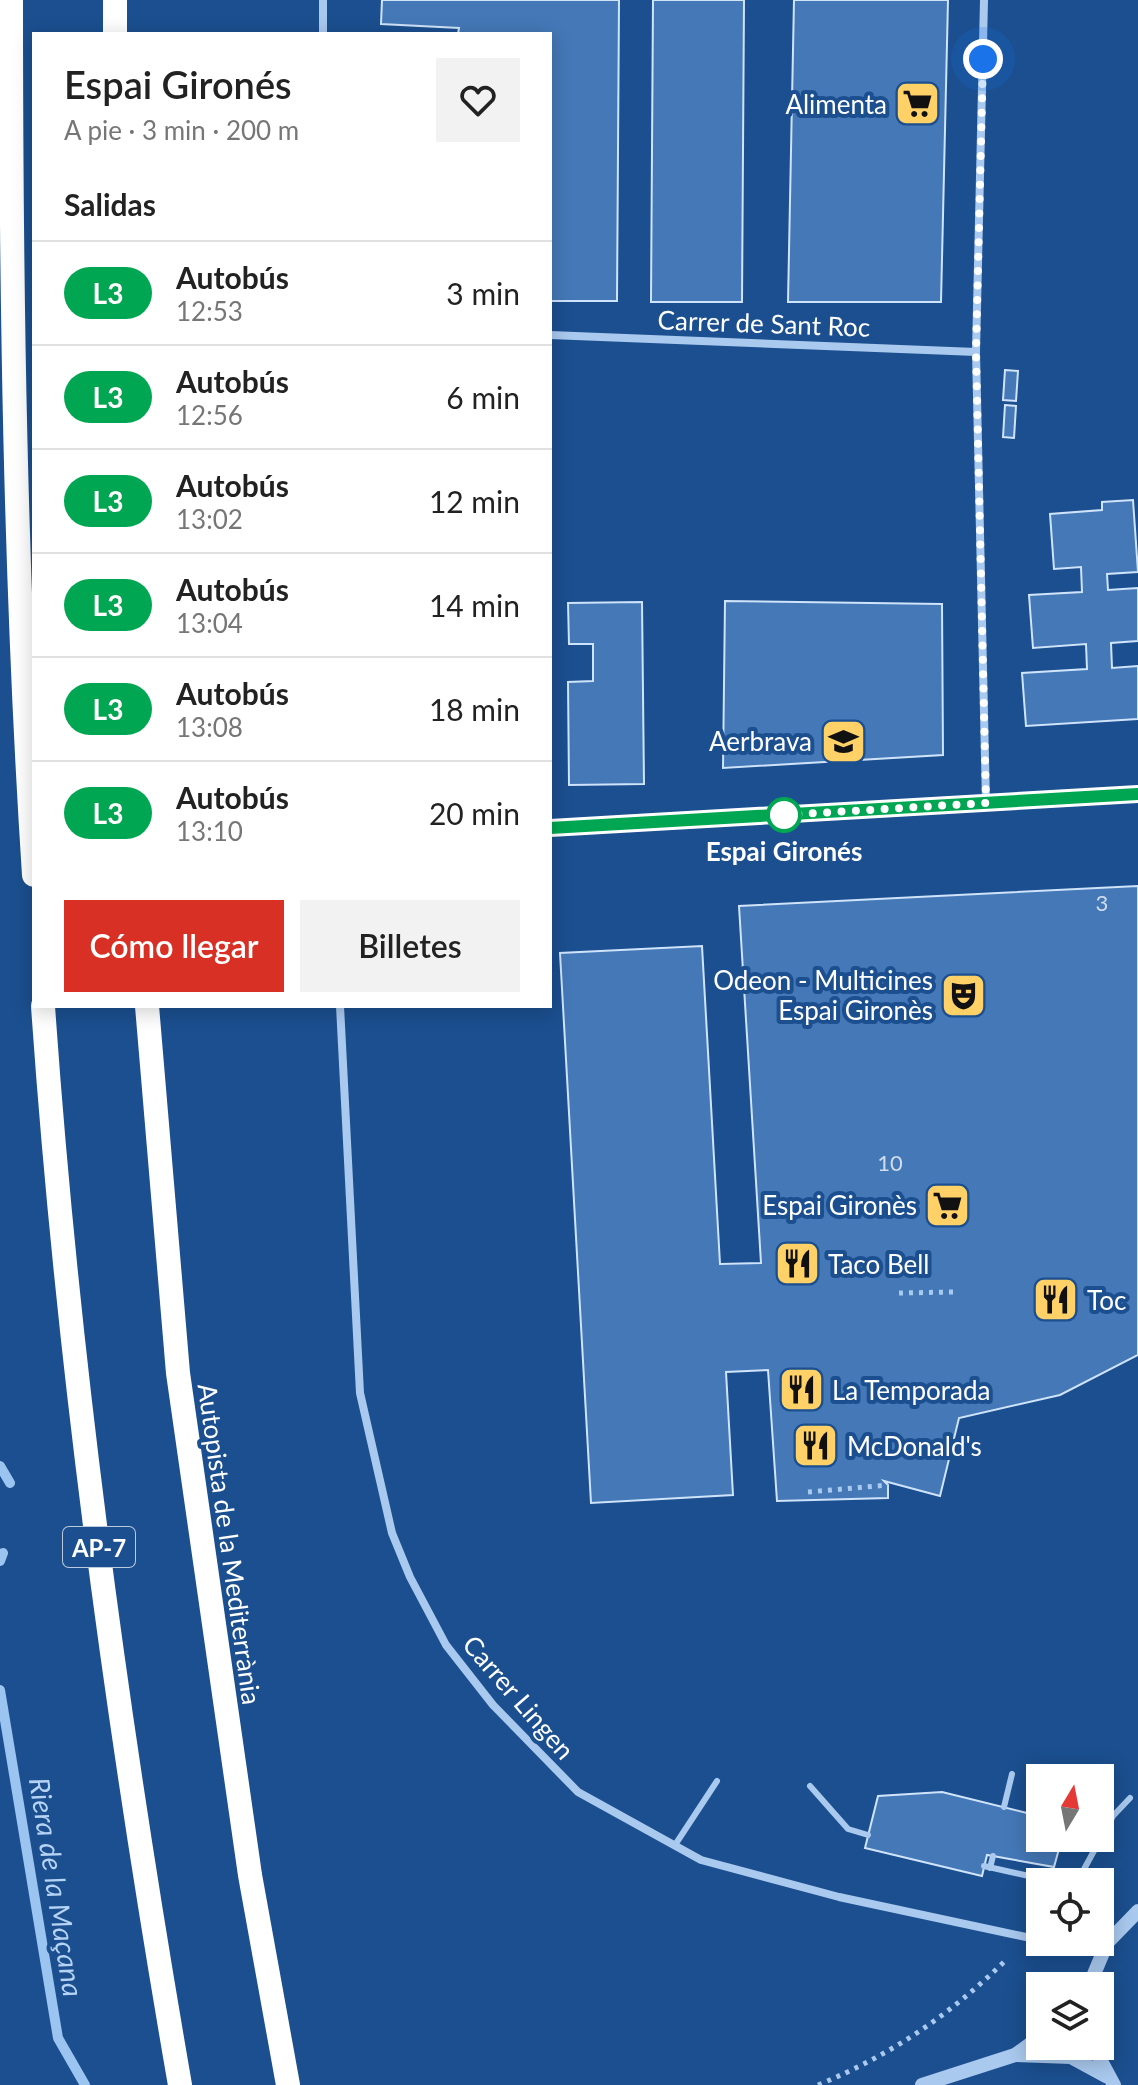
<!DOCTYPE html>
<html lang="es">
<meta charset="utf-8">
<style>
:root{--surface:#fff;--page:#f2f2f2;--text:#222;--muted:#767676;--line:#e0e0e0;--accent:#d93025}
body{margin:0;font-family:Lato,sans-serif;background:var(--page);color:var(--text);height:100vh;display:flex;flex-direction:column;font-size:30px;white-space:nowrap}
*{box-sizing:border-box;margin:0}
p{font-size:26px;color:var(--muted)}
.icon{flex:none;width:44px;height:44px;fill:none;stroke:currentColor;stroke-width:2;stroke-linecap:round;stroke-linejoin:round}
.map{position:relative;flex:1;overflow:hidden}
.side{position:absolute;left:32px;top:32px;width:520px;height:976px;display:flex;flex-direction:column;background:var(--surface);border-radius:0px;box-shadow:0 4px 20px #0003}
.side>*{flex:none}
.badge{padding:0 16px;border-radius:26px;font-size:28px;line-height:52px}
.needle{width:52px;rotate:10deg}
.fabs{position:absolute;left:1026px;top:1764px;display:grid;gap:16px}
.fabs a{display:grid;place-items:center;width:88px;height:88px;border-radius:0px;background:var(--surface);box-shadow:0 4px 20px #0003;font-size:40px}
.you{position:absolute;width:40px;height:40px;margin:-20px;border:6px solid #fff;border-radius:50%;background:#1a73e8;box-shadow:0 0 0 12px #1a73e833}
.map>.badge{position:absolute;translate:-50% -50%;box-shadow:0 0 0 4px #fff}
h2{padding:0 32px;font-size:30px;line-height:72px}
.round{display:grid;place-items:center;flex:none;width:84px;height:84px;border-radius:0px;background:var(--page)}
.overview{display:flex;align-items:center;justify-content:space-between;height:136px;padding:0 32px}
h1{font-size:38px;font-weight:600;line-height:60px}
.action{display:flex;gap:16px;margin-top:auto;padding:16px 32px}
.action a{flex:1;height:92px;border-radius:0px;background:var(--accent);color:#fff;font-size:32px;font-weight:600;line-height:92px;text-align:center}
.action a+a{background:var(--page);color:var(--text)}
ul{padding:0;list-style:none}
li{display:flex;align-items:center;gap:24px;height:104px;padding:0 32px;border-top:2px solid var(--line)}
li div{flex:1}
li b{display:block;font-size:30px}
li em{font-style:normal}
li .badge{min-width:88px;font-weight:700;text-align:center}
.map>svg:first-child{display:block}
</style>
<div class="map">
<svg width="1138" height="2085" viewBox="0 0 1138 2085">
<rect width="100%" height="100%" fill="#1b4f8f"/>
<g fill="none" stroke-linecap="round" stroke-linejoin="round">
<!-- stream -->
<path stroke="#9cc4f0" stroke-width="10" d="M 0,1466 L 10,1483
M 0,1561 L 3,1553
M 0,1690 L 58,2038 L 85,2085"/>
</g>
<!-- building -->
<path fill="#4478b7" stroke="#cfe3fa" stroke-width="2" d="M 382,0 L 619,0 L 617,301 L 550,301 L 550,34 L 458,34 L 459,28 L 381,24 Z
M 653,0 L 744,0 L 742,302 L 651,302 Z
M 794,0 L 948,0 L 941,302 L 788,302 Z
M 1005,370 L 1018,371 L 1016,401 L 1003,400 Z
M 1005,405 L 1016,406 L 1014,438 L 1003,437 Z
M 1133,500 L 1138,572 L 1107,574 L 1108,590 L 1138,588 L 1138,641 L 1111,643 L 1112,668 L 1138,666 L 1138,719 L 1026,726 L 1022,673 L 1087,669 L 1086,644 L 1033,648 L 1029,595 L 1082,592 L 1081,567 L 1054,569 L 1050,514 L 1102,510 L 1102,502 Z
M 725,601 L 942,604 L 943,755 L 723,768 Z
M 642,602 L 644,784 L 569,785 L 568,682 L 593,681 L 593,644 L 569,644 L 568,603 Z
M 1138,886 L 1138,1355 L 1060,1395 L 959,1418 L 940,1496 L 884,1481 L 888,1485 L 888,1498 L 777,1501 L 768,1370 L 726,1372 L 733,1495 L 591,1503 L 560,953 L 702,946 L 720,1264 L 761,1263 L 739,906 Z
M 942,1792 L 1035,1815 L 1040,1799 L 1040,1838 L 1062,1838 L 1054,1867 L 987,1855 L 982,1876 L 865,1848 L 878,1796 Z"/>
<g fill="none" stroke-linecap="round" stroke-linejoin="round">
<!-- path -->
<path stroke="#a9c9ee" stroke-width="5" stroke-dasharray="4 6" stroke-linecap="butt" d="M 899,1293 L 953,1292
M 808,1492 L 888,1485
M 818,2085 C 893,2054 950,2015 1008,1958"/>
<!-- service -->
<path stroke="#a9c9ee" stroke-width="6" d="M 810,1786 L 848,1829 L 868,1835
M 1004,1807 L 1012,1774
M 675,1845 L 717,1781
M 984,1866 L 1056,1882
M 990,1868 L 993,1856
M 1077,1882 L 1113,1816 L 1130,1798"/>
<!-- minor -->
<path stroke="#a9c9ee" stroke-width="8" d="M 984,0 L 976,352 L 986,803
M 323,34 L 323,0
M 550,335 L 976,352
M 550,828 L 1138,794
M 340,1006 L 360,1393 L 392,1533 L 410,1577 L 446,1645 L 493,1705 L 578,1792 L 701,1860 L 839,1897 L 1040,1940
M 1088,1942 L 1107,1943"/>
<!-- tertiary -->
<path stroke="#a9c9ee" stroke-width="14" d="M 1089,1986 L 1107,1943 L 1138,1911
M 1093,2046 L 1114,2085
M 1015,2055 L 1071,2057 L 1106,2076
M 922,2085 L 1015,2055 L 1040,2037"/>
<!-- motorway -->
<path stroke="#fff" stroke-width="24" d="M 11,0 C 11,292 15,584 34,875
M 115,34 L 115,0
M 43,1006 C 68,1367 118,1728 180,2085
M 147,1006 L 178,1373 L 250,1875 L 288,2085"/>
</g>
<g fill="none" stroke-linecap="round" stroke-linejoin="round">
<defs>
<path id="line" d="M 550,828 L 1138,794"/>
</defs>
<!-- line casing -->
<use href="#line" stroke="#fff" stroke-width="18"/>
<!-- line -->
<use href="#line" stroke="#00a651" stroke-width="12"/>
<!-- walk -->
<path stroke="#fff" stroke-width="8" stroke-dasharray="0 14.4" d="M 784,815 L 986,803 L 976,352 L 983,59"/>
</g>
<!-- icons -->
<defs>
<symbol id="supermarket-square" viewBox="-11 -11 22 22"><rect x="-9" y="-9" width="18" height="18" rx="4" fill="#ffd166" stroke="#1b4f8f"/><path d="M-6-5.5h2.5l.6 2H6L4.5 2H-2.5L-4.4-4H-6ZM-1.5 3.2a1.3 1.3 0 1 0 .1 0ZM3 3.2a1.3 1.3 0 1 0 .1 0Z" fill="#111"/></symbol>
<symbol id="university-square" viewBox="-11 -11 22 22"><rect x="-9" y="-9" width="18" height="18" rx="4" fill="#ffd166" stroke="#1b4f8f"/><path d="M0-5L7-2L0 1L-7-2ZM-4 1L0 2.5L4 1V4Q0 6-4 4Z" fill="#111"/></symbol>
<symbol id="theatre-square" viewBox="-11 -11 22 22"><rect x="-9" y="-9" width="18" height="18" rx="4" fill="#ffd166" stroke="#1b4f8f"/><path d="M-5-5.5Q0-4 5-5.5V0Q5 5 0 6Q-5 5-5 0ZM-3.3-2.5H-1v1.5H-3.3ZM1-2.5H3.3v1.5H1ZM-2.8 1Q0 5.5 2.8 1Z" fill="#111"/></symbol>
<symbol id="restaurant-square" viewBox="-11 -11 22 22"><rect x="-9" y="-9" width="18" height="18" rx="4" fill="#ffd166" stroke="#1b4f8f"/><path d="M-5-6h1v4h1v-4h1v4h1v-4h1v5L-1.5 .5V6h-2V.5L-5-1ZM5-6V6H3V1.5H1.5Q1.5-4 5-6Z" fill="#111"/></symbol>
</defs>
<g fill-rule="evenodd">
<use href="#supermarket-square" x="892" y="78" width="51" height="51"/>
<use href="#university-square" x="818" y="716" width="51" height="51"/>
<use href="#theatre-square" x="938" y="970" width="51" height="51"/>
<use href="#supermarket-square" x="922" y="1180" width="51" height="51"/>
<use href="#restaurant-square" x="772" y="1238" width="51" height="51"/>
<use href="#restaurant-square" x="1030" y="1274" width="51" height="51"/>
<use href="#restaurant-square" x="776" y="1364" width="51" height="51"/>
<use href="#restaurant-square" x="790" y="1420" width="51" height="51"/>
</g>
<!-- markers -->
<circle fill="#fff" stroke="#00a651" stroke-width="4" cx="784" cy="815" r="16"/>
<g text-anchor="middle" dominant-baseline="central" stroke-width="8" stroke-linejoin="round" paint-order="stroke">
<!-- number labels -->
<g font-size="22" fill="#d0dded">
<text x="1102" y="902">3</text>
<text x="890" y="1162">10</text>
</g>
<!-- shield labels -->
<rect fill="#1b4f8f" stroke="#bbcadd" stroke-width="2" x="63" y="1527" width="72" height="40" rx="6"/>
<g font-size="24" font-weight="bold" fill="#fff">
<text x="99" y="1547">AP-7</text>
</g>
<!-- poi labels -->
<g font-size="26" fill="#fff" stroke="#1b4f8f" text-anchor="end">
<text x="887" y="104">Alimenta</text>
<text x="812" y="741">Aerbrava</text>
<text x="933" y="980">Odeon - Multicines<tspan x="933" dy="30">Espai Gironès</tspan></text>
<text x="917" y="1205">Espai Gironès</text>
<text x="828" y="1264" text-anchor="start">Taco Bell</text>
<text x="1087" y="1300" text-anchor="start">Toc</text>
<text x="832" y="1390" text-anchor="start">La Temporada</text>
<text x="847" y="1446" text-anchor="start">McDonald's</text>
</g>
<!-- street labels -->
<g font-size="26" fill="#fff" stroke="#1b4f8f">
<text transform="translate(764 323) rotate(2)">Carrer de Sant Roc</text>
<text transform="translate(230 1544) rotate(82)">Autopista de la Mediterrània</text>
<text transform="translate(519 1697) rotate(49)">Carrer Lingen</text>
</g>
<!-- stop labels -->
<g font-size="26" font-weight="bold" fill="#fff" stroke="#1b4f8f">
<text x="784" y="851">Espai Gironés</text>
</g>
<!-- water labels -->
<g font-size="28" font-style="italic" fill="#b5d3f5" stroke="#1b4f8f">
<text transform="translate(57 1887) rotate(81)">Riera de la Maçana</text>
</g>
</g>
</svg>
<div class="fabs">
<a><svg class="needle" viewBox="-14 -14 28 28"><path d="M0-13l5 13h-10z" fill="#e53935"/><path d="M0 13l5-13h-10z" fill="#767676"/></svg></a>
<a><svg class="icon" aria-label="locate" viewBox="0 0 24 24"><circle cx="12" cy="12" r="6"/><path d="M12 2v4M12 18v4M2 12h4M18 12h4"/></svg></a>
<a><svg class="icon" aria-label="layers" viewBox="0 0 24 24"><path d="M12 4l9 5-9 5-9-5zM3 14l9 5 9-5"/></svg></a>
</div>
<div class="you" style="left:983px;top:59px"></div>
<section class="side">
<div class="overview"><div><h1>Espai Gironés</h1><p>A pie · 3 min · 200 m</p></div><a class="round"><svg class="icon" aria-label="heart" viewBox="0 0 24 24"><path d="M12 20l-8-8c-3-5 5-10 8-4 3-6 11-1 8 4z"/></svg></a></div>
<h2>Salidas</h2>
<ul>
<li><span class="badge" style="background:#00a651;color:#fff">L3</span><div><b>Autobús</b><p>12:53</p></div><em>3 min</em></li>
<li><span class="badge" style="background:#00a651;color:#fff">L3</span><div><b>Autobús</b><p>12:56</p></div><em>6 min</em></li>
<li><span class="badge" style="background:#00a651;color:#fff">L3</span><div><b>Autobús</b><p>13:02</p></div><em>12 min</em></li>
<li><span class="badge" style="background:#00a651;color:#fff">L3</span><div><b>Autobús</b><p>13:04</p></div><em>14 min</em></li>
<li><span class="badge" style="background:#00a651;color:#fff">L3</span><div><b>Autobús</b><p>13:08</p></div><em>18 min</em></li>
<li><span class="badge" style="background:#00a651;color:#fff">L3</span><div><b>Autobús</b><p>13:10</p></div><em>20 min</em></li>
</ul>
<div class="action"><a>Cómo llegar</a><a>Billetes</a></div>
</section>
</div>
